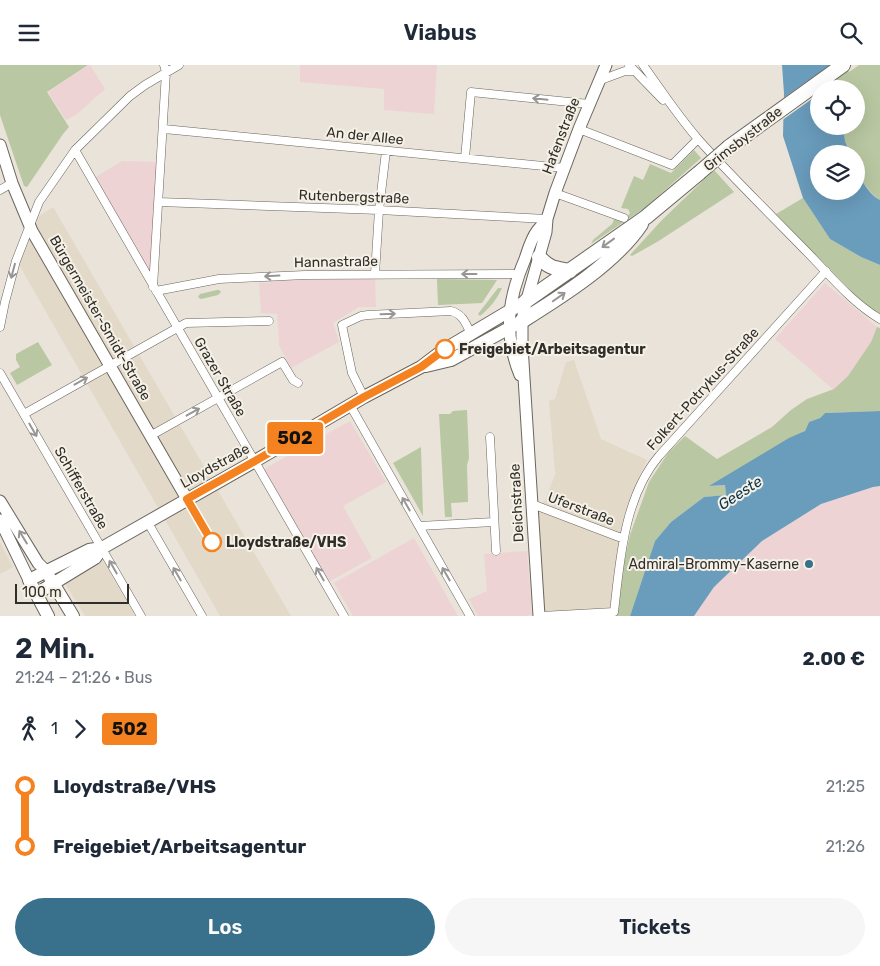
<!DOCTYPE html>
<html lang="de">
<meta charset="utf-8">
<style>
:root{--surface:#fff;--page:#f6f6f7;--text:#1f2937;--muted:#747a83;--accent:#39708b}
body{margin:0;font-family:Rubik,sans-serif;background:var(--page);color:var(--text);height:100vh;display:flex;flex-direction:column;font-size:19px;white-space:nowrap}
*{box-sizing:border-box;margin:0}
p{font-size:16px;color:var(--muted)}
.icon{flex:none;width:28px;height:28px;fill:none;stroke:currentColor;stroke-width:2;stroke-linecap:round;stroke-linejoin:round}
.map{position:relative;height:551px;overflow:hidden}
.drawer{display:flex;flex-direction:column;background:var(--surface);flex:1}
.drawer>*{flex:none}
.badge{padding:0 10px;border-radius:4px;font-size:18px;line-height:32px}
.tools{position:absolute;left:810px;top:15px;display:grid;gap:10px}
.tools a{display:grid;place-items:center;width:55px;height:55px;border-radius:50%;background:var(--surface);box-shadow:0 5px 20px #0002;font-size:25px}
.scale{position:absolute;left:15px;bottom:12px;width:114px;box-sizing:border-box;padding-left:5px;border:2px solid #302e2a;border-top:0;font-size:14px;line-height:18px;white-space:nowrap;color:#302e2a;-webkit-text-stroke:4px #f6f1e7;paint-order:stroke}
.map>.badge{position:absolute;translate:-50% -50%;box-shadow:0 0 0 2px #fff}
.legs{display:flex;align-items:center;gap:8px;height:55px;padding:0 15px;font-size:16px}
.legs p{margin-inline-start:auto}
.headline{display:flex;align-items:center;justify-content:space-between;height:85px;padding:0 15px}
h1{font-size:28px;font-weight:600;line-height:38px}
.cta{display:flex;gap:10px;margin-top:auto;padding:10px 15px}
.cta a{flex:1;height:58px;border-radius:30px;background:var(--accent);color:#fff;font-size:20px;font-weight:600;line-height:58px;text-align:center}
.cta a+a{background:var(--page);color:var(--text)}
ul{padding:0 15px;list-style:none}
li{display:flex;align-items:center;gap:18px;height:60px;font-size:19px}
li i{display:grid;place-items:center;width:8px;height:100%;margin:0 6px;background:currentColor}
li i::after{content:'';width:12px;height:12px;margin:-6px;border:4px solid;border-radius:50%;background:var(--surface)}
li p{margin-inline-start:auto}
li:first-child i{background:linear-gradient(#0000 50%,currentColor 0)}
li:last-child i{background:linear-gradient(currentColor 50%,#0000 0)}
header{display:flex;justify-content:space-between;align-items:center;height:65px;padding:0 15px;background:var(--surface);font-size:22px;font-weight:600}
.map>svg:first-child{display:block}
</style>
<header><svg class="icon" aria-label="menu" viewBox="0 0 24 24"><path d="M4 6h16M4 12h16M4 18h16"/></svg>Viabus<svg class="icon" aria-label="search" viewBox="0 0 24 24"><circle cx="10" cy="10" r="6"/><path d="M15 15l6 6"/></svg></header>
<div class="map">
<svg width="880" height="551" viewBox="0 0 880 551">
<rect width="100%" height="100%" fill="#e9e3d9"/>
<!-- built -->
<path fill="#e2d9c8" d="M 53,142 L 291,551 L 220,551 L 18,198 L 35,154 Z
M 574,295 L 601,374 L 647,395 L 639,412 L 622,458 L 610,551 L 543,551 L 535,441 L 545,436 L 556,407 L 555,406 L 549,336 L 555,334 L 566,297 Z
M 0,477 L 13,502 L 0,509 Z
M 93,478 L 135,551 L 85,551 L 53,499 Z"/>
<!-- education -->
<path fill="#eed3d4" d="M 89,0 L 90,0 L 105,24 L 77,49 L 66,55 L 48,27 Z
M 300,0 L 437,0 L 434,49 L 384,45 L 384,24 L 300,17 Z
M 122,96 L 159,97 L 151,214 L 94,113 Z
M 375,214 L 376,242 L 359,242 L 333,258 L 339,277 L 291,303 L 279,280 L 277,249 L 261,248 L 259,218 L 269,218 L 271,216 L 282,215 Z
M 825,218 L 877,262 L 871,277 L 848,311 L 834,325 L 775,274 Z
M 350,356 L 386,417 L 343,441 L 372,493 L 328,517 L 264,404 Z
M 880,421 L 880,551 L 694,551 L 714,522 L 762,476 L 821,439 L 873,422 Z
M 414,473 L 458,551 L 353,551 L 334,518 Z
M 527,486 L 532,549 L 527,551 L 478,551 L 469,534 L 487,526 L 484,489 Z"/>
<!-- green -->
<path fill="#b9c7a2" d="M 0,0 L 88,0 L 47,27 L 69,62 L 63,69 L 27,122 L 24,121 L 0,50 Z
M 834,0 L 846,0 L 849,7 L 859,0 L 880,0 L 880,135 C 872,131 860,114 857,106 C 855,100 856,94 856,89 L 850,89 L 845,76 L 843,61 L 856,61 L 856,24 L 834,24 Z
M 694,85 L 701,93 L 646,142 L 591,179 L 593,175 L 612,159 L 615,152 L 625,154 L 630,148 L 628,144 L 621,143 L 634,111 L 643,115 L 650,99 L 671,108 Z
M 714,105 L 734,127 L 657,177 L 632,191 L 630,190 L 662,155 Z
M 803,133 L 830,174 L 861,192 L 880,200 L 880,250 L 874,247 L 861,236 L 776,149 Z
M 437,214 L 497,215 L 482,238 L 438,240 Z
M 498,223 L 502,223 C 497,234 490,243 480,251 L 478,249 Z
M 217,225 L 219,225 L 221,227 L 218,230 L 201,234 L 198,232 L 200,229 Z
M 877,262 L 880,263 L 880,346 L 825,348 L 820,353 L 809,357 L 805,366 L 710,421 L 725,420 L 726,430 L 704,432 L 671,457 L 655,476 L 630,551 L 617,551 L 624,497 L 630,470 L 649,417 L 668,388 L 685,371 L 717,394 L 772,362 L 791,345 L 807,334 L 834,324 L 848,311 L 871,277 Z
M 38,277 L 52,300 L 17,320 L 10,308 L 20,302 L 16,295 L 16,289 Z
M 467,345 L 469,393 L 467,400 L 468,437 L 451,438 L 452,452 L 445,452 L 439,349 L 450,349 L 453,346 Z
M 421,382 L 423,451 L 393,398 Z"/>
<!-- water -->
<path fill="#6a9cbc" d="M 782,0 L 834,0 L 834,24 L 819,24 L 819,61 L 843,61 L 845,76 L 850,89 L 819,89 L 819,126 L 856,126 L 856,104 C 861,114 869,130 880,135 L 880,200 L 861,192 L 830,174 L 803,133 L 783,71 L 784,28 Z
M 880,346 L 880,421 L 873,422 L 821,439 L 762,476 L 714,522 L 694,551 L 630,551 L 655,476 L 671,457 L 704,432 L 726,430 L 725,420 L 709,421 L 789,373 L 805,366 L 809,357 L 820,353 L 825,348 Z"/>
<!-- pier -->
<path fill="#e9e3d9" d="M 830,0 L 836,0 L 837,17 L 826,24 L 819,24 L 819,29 L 781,56 L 782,34 Z"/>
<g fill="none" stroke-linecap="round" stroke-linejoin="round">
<defs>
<path id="street" d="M 629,0 L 663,35
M 643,0 C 661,25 678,51 698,74 C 732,112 769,148 804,184 C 828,208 851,237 880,254
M 598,16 L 625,6 L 634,6
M 164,64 L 564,103
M 579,64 L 672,100 L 698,74
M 75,85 L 344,551
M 465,93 L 471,27 L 589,39
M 0,125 L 12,118
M 555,128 L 624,153
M 159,137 L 379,145 L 547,154
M 375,209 L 379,145 L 386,86
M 153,222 L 166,7 L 164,0
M 156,226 L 219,214 L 305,210 L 518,209
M 0,262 L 5,237 L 16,196 L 39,137 L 75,85 L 130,31 L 145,20 L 179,0
M 0,308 L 141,551
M 364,332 L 352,308 L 342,260 L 361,251 L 368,250 L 451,246 C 463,249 466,259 471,269
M 350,340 L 470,551
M 24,349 L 186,258 L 269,256
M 150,371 L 282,297 L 293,315 L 298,318
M 490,372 L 496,486
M 532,439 L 624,474
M 147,456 L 202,551
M 419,461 L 494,457
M 541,551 L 614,547 C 620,495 624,432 659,391 L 826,206"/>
<path id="secondary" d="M 0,80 L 12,118 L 32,166 L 187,434
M 520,310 C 503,268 508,234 525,194 C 528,185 531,174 537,166 C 540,162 544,158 547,154
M 0,436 L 38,498 L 46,506
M 0,455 L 29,515
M 539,551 L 522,281 L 522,256 L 524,245 L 546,167 L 547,154 L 555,128 L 579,64 L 606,0"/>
<path id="primary" d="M 426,301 L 451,295 L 522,256
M 50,513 L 73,551
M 36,529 L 95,493 L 102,483
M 48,551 L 29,515 L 89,485 L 102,483 L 255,396 L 364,332 L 421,302 L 442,286 L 526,236"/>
<path id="highway" d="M 729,82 L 843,0
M 539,192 C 550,204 555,203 570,206
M 526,236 L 646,152 L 699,108
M 522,256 C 562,231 615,198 641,159"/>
</defs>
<!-- street casing -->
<use href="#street" stroke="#6b665e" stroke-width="9"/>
<!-- secondary casing -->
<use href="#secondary" stroke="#6b665e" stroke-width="13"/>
<!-- primary casing -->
<use href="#primary" stroke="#6b665e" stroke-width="14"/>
<!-- highway casing -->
<use href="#highway" stroke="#6b665e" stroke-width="16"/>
<!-- street -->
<use href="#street" stroke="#fff" stroke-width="8"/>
<!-- secondary -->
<use href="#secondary" stroke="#fff" stroke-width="11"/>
<!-- primary -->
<use href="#primary" stroke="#fff" stroke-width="12"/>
<!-- highway -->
<use href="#highway" stroke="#fff" stroke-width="14"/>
<defs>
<path id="highway-bridge" d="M 699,108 L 729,82"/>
</defs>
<!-- highway-bridge casing -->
<use href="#highway-bridge" stroke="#6b665e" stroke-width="16" stroke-linecap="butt"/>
<!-- highway-bridge -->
<use href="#highway-bridge" stroke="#fff" stroke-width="14"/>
</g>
<!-- one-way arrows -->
<defs><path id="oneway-shaft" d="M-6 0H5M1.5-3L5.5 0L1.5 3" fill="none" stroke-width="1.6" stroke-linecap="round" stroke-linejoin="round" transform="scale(1.25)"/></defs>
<g stroke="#989694">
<use href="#oneway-shaft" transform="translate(540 34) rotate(-174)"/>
<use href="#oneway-shaft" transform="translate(608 178) rotate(144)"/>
<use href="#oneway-shaft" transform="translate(13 206) rotate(105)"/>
<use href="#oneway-shaft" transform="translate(469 209) rotate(180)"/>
<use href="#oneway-shaft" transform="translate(272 211) rotate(177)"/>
<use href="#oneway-shaft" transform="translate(559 232) rotate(-35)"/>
<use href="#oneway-shaft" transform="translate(388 249) rotate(-2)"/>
<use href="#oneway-shaft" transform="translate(81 316) rotate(-29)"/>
<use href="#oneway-shaft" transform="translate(193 347) rotate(-29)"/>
<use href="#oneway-shaft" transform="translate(33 365) rotate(60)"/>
<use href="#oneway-shaft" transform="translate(406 439) rotate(-120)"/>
<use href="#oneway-shaft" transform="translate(23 472) rotate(-121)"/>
<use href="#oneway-shaft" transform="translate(113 502) rotate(-120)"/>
<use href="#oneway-shaft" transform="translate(177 509) rotate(-120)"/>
<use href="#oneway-shaft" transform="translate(320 509) rotate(-120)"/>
<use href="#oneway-shaft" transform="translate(446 509) rotate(-120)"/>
</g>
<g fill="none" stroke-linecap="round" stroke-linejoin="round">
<defs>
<path id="line-1" d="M 212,477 L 187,434 L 255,396 L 364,332 L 421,302 L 445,284"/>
</defs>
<!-- line-1 casing -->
<use href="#line-1" stroke="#fff" stroke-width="11"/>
<!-- line-1 -->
<use href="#line-1" stroke="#f58220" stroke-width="8"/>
</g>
<!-- markers -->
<g fill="#fff" stroke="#f58220" stroke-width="2.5">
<circle cx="445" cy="284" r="9"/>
<circle cx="212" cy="477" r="9"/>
</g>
<circle fill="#39708b" stroke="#f6f1e7" stroke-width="2" cx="809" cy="499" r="5"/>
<g text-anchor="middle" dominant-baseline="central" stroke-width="4" stroke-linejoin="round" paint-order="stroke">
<!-- street labels -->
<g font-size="14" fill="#302e2a" stroke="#f6f1e7">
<text transform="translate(365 71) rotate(6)">An der Allee</text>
<text transform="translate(561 71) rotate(-69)">Hafenstraße</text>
<text transform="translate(743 74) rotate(-38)">Grimsbystraße</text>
<text transform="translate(354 132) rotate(2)">Rutenbergstraße</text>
<text transform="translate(336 197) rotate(-1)">Hannastraße</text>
<text transform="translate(100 253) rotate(60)">Bürgermeister-Smidt-Straße</text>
<text transform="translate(220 312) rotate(60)">Grazer Straße</text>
<text transform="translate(703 324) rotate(-48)">Folkert-Potrykus-Straße</text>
<text transform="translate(215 401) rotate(-29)">Lloydstraße</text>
<text transform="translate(81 423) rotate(60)">Schifferstraße</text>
<text transform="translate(517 438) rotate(-93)">Deichstraße</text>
<text transform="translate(581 444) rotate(21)">Uferstraße</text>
</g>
<!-- stop labels -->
<g font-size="14" font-weight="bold" fill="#302e2a" stroke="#f6f1e7" text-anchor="start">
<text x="459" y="284">Freigebiet/Arbeitsagentur</text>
<text x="226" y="477">Lloydstraße/VHS</text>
</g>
<!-- poi labels -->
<g font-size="14" fill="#302e2a" stroke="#f6f1e7" text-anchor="end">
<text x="799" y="499">Admiral-Brommy-Kaserne</text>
</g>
<!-- water labels -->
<g font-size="15" font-style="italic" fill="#09344b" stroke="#f6f1e7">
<text transform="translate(740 428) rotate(-33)">Geeste</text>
</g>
</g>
</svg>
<div class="tools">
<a><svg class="icon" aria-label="locate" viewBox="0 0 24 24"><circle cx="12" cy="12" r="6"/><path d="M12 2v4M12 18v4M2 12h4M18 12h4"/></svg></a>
<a><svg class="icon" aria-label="layers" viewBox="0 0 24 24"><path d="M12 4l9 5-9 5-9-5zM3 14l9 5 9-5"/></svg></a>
</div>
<div class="scale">100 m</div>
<b class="badge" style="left:295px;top:373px;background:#f58220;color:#111">502</b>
</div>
<section class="drawer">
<div class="headline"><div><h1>2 Min.</h1><p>21:24 – 21:26 · Bus</p></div><b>2.00 €</b></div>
<div class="legs"><svg class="icon" aria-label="walk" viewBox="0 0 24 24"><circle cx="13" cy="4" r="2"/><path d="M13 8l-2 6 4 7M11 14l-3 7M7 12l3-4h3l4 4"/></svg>1<svg class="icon" aria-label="forward" viewBox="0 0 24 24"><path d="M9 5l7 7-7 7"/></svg><b class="badge" style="background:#f58220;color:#111">502</b></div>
<ul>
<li><i style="color:#f58220"></i><b>Lloydstraße/VHS</b><p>21:25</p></li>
<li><i style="color:#f58220"></i><b>Freigebiet/Arbeitsagentur</b><p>21:26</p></li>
</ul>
<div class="cta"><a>Los</a><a>Tickets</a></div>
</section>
